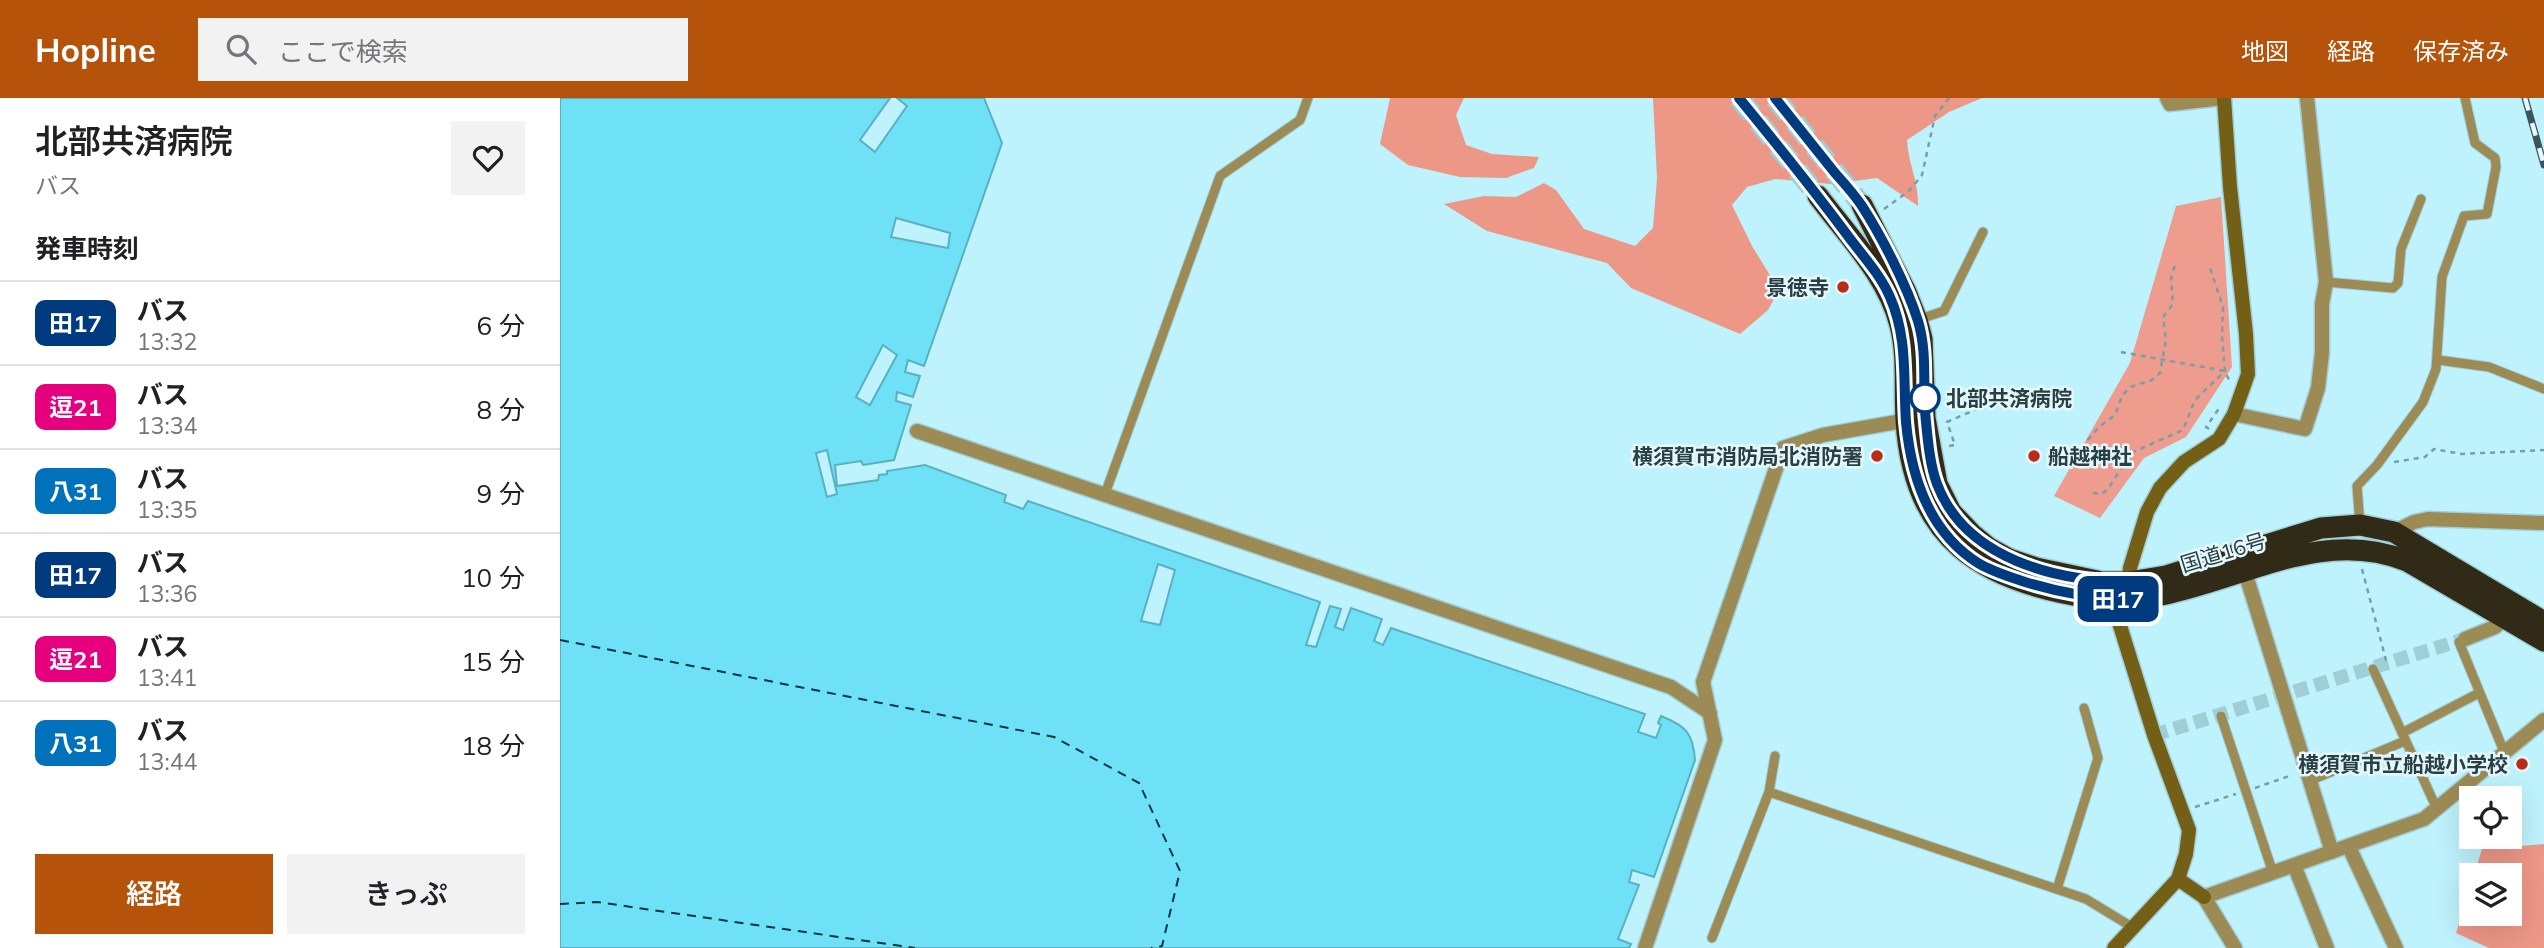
<!DOCTYPE html>
<html lang="ja">
<meta charset="utf-8">
<style>
:root{--surface:#fff;--page:#f2f2f2;--text:#202124;--muted:#757577;--line:#e0e0e0;--accent:#b45309}
body{margin:0;font-family:Mulish,"Noto Sans JP",sans-serif;background:var(--page);color:var(--text);height:100vh;display:flex;flex-direction:column;font-size:26px;white-space:nowrap}
*{box-sizing:border-box;margin:0}
p{font-size:23px;color:var(--muted)}
.icon{flex:none;width:38px;height:38px;fill:none;stroke:currentColor;stroke-width:2;stroke-linecap:round;stroke-linejoin:round}
.map{position:relative;flex:1;overflow:hidden}
.drawer{display:flex;flex-direction:column;background:var(--surface);width:560px}
.drawer>*{flex:none}
.badge{padding:0 14px;border-radius:10px;font-size:24px;line-height:46px}
.buttons{position:absolute;left:1899px;top:688px;display:grid;gap:14px}
.buttons a{display:grid;place-items:center;width:63px;height:63px;border-radius:0px;background:var(--surface);box-shadow:0 7px 28px #0002;font-size:35px}
.map>.badge{position:absolute;translate:-50% -50%;box-shadow:0 0 0 4px #fff}
h2{padding:0 35px;font-size:26px;line-height:63px}
.round{display:grid;place-items:center;flex:none;width:74px;height:74px;border-radius:0px;background:var(--page)}
.head{display:flex;align-items:center;justify-content:space-between;height:119px;padding:0 35px}
h1{font-size:33px;font-weight:600;line-height:52px}
.cta{display:flex;gap:14px;margin-top:auto;padding:14px 35px}
.cta a{flex:1;height:80px;border-radius:0px;background:var(--accent);color:#fff;font-size:28px;font-weight:600;line-height:80px;text-align:center}
.cta a+a{background:var(--page);color:var(--text)}
ul{padding:0;list-style:none}
li{display:flex;align-items:center;gap:21px;height:84px;padding:0 35px;border-top:2px solid var(--line)}
li div{flex:1}
li b{display:block;font-size:26px}
li em{font-style:normal}
li .badge{min-width:77px;font-weight:700;text-align:center}
header{display:flex;align-items:center;gap:42px;box-sizing:border-box;height:98px;padding:0 35px;background:var(--accent);color:#fff}
header strong{font-size:33px}
nav{display:flex;gap:38px;margin-inline-start:auto;font-size:24px}
.search{width:490px;height:63px;background:var(--page);display:flex;align-items:center;gap:18px;box-sizing:border-box;padding:0 24px;border-radius:0px;color:var(--muted);font-size:26px}
main{display:flex;flex:1;min-height:0}
.map>svg:first-child{display:block}
</style>
<header>
<strong>Hopline</strong>
<div class="search"><svg class="icon" aria-label="search" viewBox="0 0 24 24"><circle cx="10" cy="10" r="6"/><path d="M15 15l6 6"/></svg>ここで検索</div>
<nav><a>地図</a><a>経路</a><a>保存済み</a></nav>
</header>
<main>
<section class="drawer">
<div class="head"><div><h1>北部共済病院</h1><p>バス</p></div><a class="round"><svg class="icon" aria-label="heart" viewBox="0 0 24 24"><path d="M12 20l-8-8c-3-5 5-10 8-4 3-6 11-1 8 4z"/></svg></a></div>
<h2>発車時刻</h2>
<ul>
<li><span class="badge" style="background:#003b80;color:#fff">田17</span><div><b>バス</b><p>13:32</p></div><em>6 分</em></li>
<li><span class="badge" style="background:#e6007e;color:#fff">逗21</span><div><b>バス</b><p>13:34</p></div><em>8 分</em></li>
<li><span class="badge" style="background:#0072bc;color:#fff">八31</span><div><b>バス</b><p>13:35</p></div><em>9 分</em></li>
<li><span class="badge" style="background:#003b80;color:#fff">田17</span><div><b>バス</b><p>13:36</p></div><em>10 分</em></li>
<li><span class="badge" style="background:#e6007e;color:#fff">逗21</span><div><b>バス</b><p>13:41</p></div><em>15 分</em></li>
<li><span class="badge" style="background:#0072bc;color:#fff">八31</span><div><b>バス</b><p>13:44</p></div><em>18 分</em></li>
</ul>
<div class="cta"><a>経路</a><a>きっぷ</a></div>
</section>
<div class="map">
<svg width="1984" height="850" viewBox="0 0 1984 850">
<rect width="100%" height="100%" fill="#bef2fc"/>
<!-- green -->
<path fill="#ed9c8d" d="M 1661,99 L 1672,269 L 1626,339 L 1584,360 L 1540,420 L 1494,398 L 1570,265 L 1616,108 Z"/>
<!-- forest -->
<path fill="#ed9787" d="M 830,0 L 904,0 L 896,17 L 906,47 L 932,56 L 979,59 L 974,70 L 946,80 L 900,79 L 848,67 L 820,46 Z
M 1093,0 L 1422,0 L 1389,14 L 1347,42 C 1348,65 1359,85 1358,108 L 1317,80 L 1271,86 L 1215,81 L 1187,89 L 1172,107 L 1192,148 L 1219,192 L 1208,212 L 1180,236 L 1071,190 L 1047,165 L 927,133 L 884,106 L 924,98 L 956,99 L 984,85 L 996,92 L 1024,131 L 1075,148 L 1093,130 L 1097,80 Z
M 1984,746 L 1984,850 L 1929,850 L 1896,835 L 1911,786 L 1911,816 L 1950,816 L 1950,777 L 1914,777 L 1922,751 Z"/>
<!-- water -->
<path fill="#6fe1f6" stroke="#5ab0c0" stroke-width="2" fill-rule="evenodd" d="M 0,0 L 330,0 L 300,42 L 315,54 L 347,8 L 337,0 L 424,0 L 442,45 L 364,268 L 348,262 L 345,274 L 360,278 L 353,299 L 337,294 L 336,303 L 351,307 L 334,362 L 303,367 L 301,363 L 275,367 L 277,388 L 318,382 L 319,377 L 327,376 L 327,373 L 365,367 L 446,397 L 444,404 L 463,411 L 468,403 L 760,504 L 746,547 L 756,549 L 770,508 L 781,511 L 775,529 L 783,532 L 791,510 L 822,521 L 814,543 L 823,547 L 831,530 L 1085,616 L 1078,634 L 1096,640 L 1101,627 L 1098,625 L 1101,618 C 1126,628 1133,635 1135,662 L 1094,779 L 1072,772 L 1069,784 L 1079,787 L 1058,841 L 1071,846 L 1069,850 L 0,850 ZM 336,120 L 390,135 L 388,150 L 331,139 ZM 323,247 L 337,257 L 310,307 L 296,299 ZM 267,352 L 277,396 L 267,399 L 256,355 ZM 598,466 L 615,472 L 600,527 L 581,523 Z"/>
<g fill="none" stroke-linecap="round" stroke-linejoin="round">
<!-- ferry -->
<path stroke="#003841" stroke-width="2" stroke-dasharray="9 7" stroke-linecap="butt" d="M 0,542 L 494,639 L 579,685 L 620,773 L 602,848 L 591,850
M 0,806 L 37,804 L 355,850"/>
<!-- street-tunnel -->
<path stroke="#a0ced7" stroke-width="14" stroke-dasharray="14 7" stroke-linecap="butt" d="M 1594,637 L 1905,541"/>
<!-- highway-tunnel -->
<path stroke="#a0ced7" stroke-width="21" stroke-dasharray="21 10" stroke-linecap="butt" d="M 1179,0 L 1258,98
M 1215,0 L 1302,107"/>
<defs>
<path id="lane" d="M 1766,184 L 1833,190 L 1838,185 L 1841,151 L 1861,101
M 1357,222 L 1384,213 L 1423,134
M 1878,262 L 1929,269 L 1984,291
M 545,396 L 660,78 L 740,22 L 748,0
M 1800,427 L 1797,388 L 1817,367 L 1863,304 L 1876,271 L 1882,179 L 1904,118 L 1927,116 L 1936,69 L 1935,60 L 1915,45 L 1905,0
M 1899,544 L 1945,656
M 1813,571 L 1876,709
M 1661,618 L 1713,775
M 1842,635 L 1919,595
M 1749,683 L 1845,643
M 1209,694 L 1526,801 L 1572,829
M 1497,791 L 1538,660 L 1524,610
M 1152,840 L 1209,694 L 1215,658"/>
<path id="street" d="M 1607,0 L 1610,6 L 1663,0
M 1674,316 L 1745,331 L 1758,290 L 1762,255 L 1762,206 L 1766,184 L 1747,0
M 357,333 L 1111,589 L 1150,615
M 1834,434 L 1854,424 L 1868,421 L 1984,425
M 1685,474 L 1772,754
M 1905,541 L 1935,529 L 1945,519
M 1789,749 L 1836,850
M 1734,767 L 1767,850
M 1085,850 L 1155,642 L 1143,584 L 1223,350 L 1263,337 L 1354,321
M 1675,850 L 1644,799 L 1864,721 L 1984,622"/>
<path id="secondary" d="M 1618,781 L 1644,799
M 1554,850 L 1618,781 L 1626,756 L 1629,732 L 1594,637 L 1557,518 L 1566,502 L 1570,470 L 1587,414 L 1600,390 L 1624,364 L 1659,341 L 1674,316 L 1688,276 L 1686,236 L 1670,89 L 1664,0"/>
<path id="highway" d="M 1258,98 C 1287,137 1328,178 1340,227 C 1348,258 1344,290 1346,322 C 1353,441 1421,484 1532,500 C 1642,515 1739,420 1847,463 L 1984,543
M 1302,107 L 1346,194 L 1357,222 L 1362,241 L 1365,320 L 1377,386 L 1391,414 L 1412,436 L 1429,450 L 1449,461 L 1476,470 L 1542,484 L 1569,484 L 1606,478 L 1761,430 L 1800,427 L 1834,434 L 1984,524"/>
</defs>
<!-- lane casing -->
<use href="#lane" stroke="#a0ced7" stroke-width="11"/>
<!-- street casing -->
<use href="#street" stroke="#a0ced7" stroke-width="17"/>
<!-- secondary casing -->
<use href="#secondary" stroke="#a0ced7" stroke-width="17"/>
<!-- highway casing -->
<use href="#highway" stroke="#a0ced7" stroke-width="24"/>
<!-- path -->
<path stroke="#799ea5" stroke-width="2.5" stroke-dasharray="5 5" stroke-linecap="butt" d="M 1324,111 L 1349,93 L 1362,77 L 1375,18 L 1389,0
M 1561,254 L 1665,273 L 1670,284
M 1649,331 L 1646,329 L 1660,309
M 1389,348 L 1395,347 L 1387,324 L 1417,311
M 1834,364 L 1865,359 L 1874,351 L 1902,356 L 1984,352
M 1526,371 L 1528,364 L 1526,344 L 1539,329 L 1555,317 L 1562,298 L 1570,289 L 1592,282 L 1600,275 L 1606,242 L 1603,219 L 1613,206 L 1611,181 L 1616,163
M 1533,395 L 1542,396 L 1548,391 L 1571,355 L 1623,332 L 1635,302 L 1665,273 L 1662,238 L 1663,209 L 1650,170
M 1802,471 L 1827,566
M 1695,690 L 1732,677
M 1635,709 L 1676,696"/>
<!-- lane -->
<use href="#lane" stroke="#9d8b55" stroke-width="9"/>
<!-- street -->
<use href="#street" stroke="#9d8b55" stroke-width="14"/>
<!-- secondary -->
<use href="#secondary" stroke="#745f17" stroke-width="14"/>
<!-- highway -->
<use href="#highway" stroke="#312a17" stroke-width="21"/>
<defs>
<path id="rail" d="M 1965,0 L 1984,67"/>
</defs>
<!-- rail casing -->
<use href="#rail" stroke="#3c555a" stroke-width="7"/>
<!-- rail -->
<use href="#rail" stroke="#e5f9fd" stroke-width="4.5" stroke-dasharray="13" stroke-linecap="butt"/>
</g>
<g fill="none" stroke-linecap="round" stroke-linejoin="round">
<defs>
<path id="line" d="M 1179,0 C 1216,45 1253,91 1288,138 C 1302,157 1320,176 1330,199 C 1348,240 1343,280 1346,324 C 1351,378 1369,434 1418,465 C 1431,473 1447,478 1462,483 C 1496,494 1530,500 1566,502 L 1569,484 C 1497,483 1406,462 1377,386 C 1370,367 1368,344 1366,324 C 1362,290 1368,256 1358,223 C 1347,188 1322,139 1302,108 C 1294,96 1284,85 1275,75 C 1255,50 1235,25 1215,0"/>
</defs>
<!-- line casing -->
<use href="#line" stroke="#fff" stroke-width="16"/>
<!-- line -->
<use href="#line" stroke="#003b80" stroke-width="10"/>
</g>
<!-- markers -->
<g fill="#b92c18" stroke="#e5f9fd" stroke-width="2.5">
<circle cx="1283" cy="189" r="7"/>
<circle cx="1317" cy="358" r="7"/>
<circle cx="1474" cy="358" r="7"/>
<circle cx="1962" cy="666" r="7"/>
</g>
<circle fill="#fff" stroke="#003b80" stroke-width="3.5" cx="1365" cy="300" r="14"/>
<g text-anchor="middle" dominant-baseline="central" stroke-width="5" stroke-linejoin="round" paint-order="stroke">
<!-- poi labels -->
<g font-size="21" font-weight="bold" fill="#2a3f43" stroke="#e5f9fd" text-anchor="end">
<text x="1269" y="189">景徳寺</text>
<text x="1303" y="358">横須賀市消防局北消防署</text>
<text x="1488" y="358" text-anchor="start">船越神社</text>
<text x="1948" y="666">横須賀市立船越小学校</text>
</g>
<!-- stop labels -->
<g font-size="21" font-weight="bold" fill="#2a3f43" stroke="#e5f9fd" text-anchor="start">
<text x="1386" y="300">北部共済病院</text>
</g>
<!-- street labels -->
<g font-size="21" fill="#2a3f43" stroke="#e5f9fd">
<text transform="translate(1663 454) rotate(-17)">国道16号</text>
</g>
</g>
</svg>
<div class="buttons">
<a><svg class="icon" aria-label="locate" viewBox="0 0 24 24"><circle cx="12" cy="12" r="6"/><path d="M12 2v4M12 18v4M2 12h4M18 12h4"/></svg></a>
<a><svg class="icon" aria-label="layers" viewBox="0 0 24 24"><path d="M12 4l9 5-9 5-9-5zM3 14l9 5 9-5"/></svg></a>
</div>
<b class="badge" style="left:1558px;top:501px;background:#003b80;color:#fff">田17</b>
</div>
</main>
